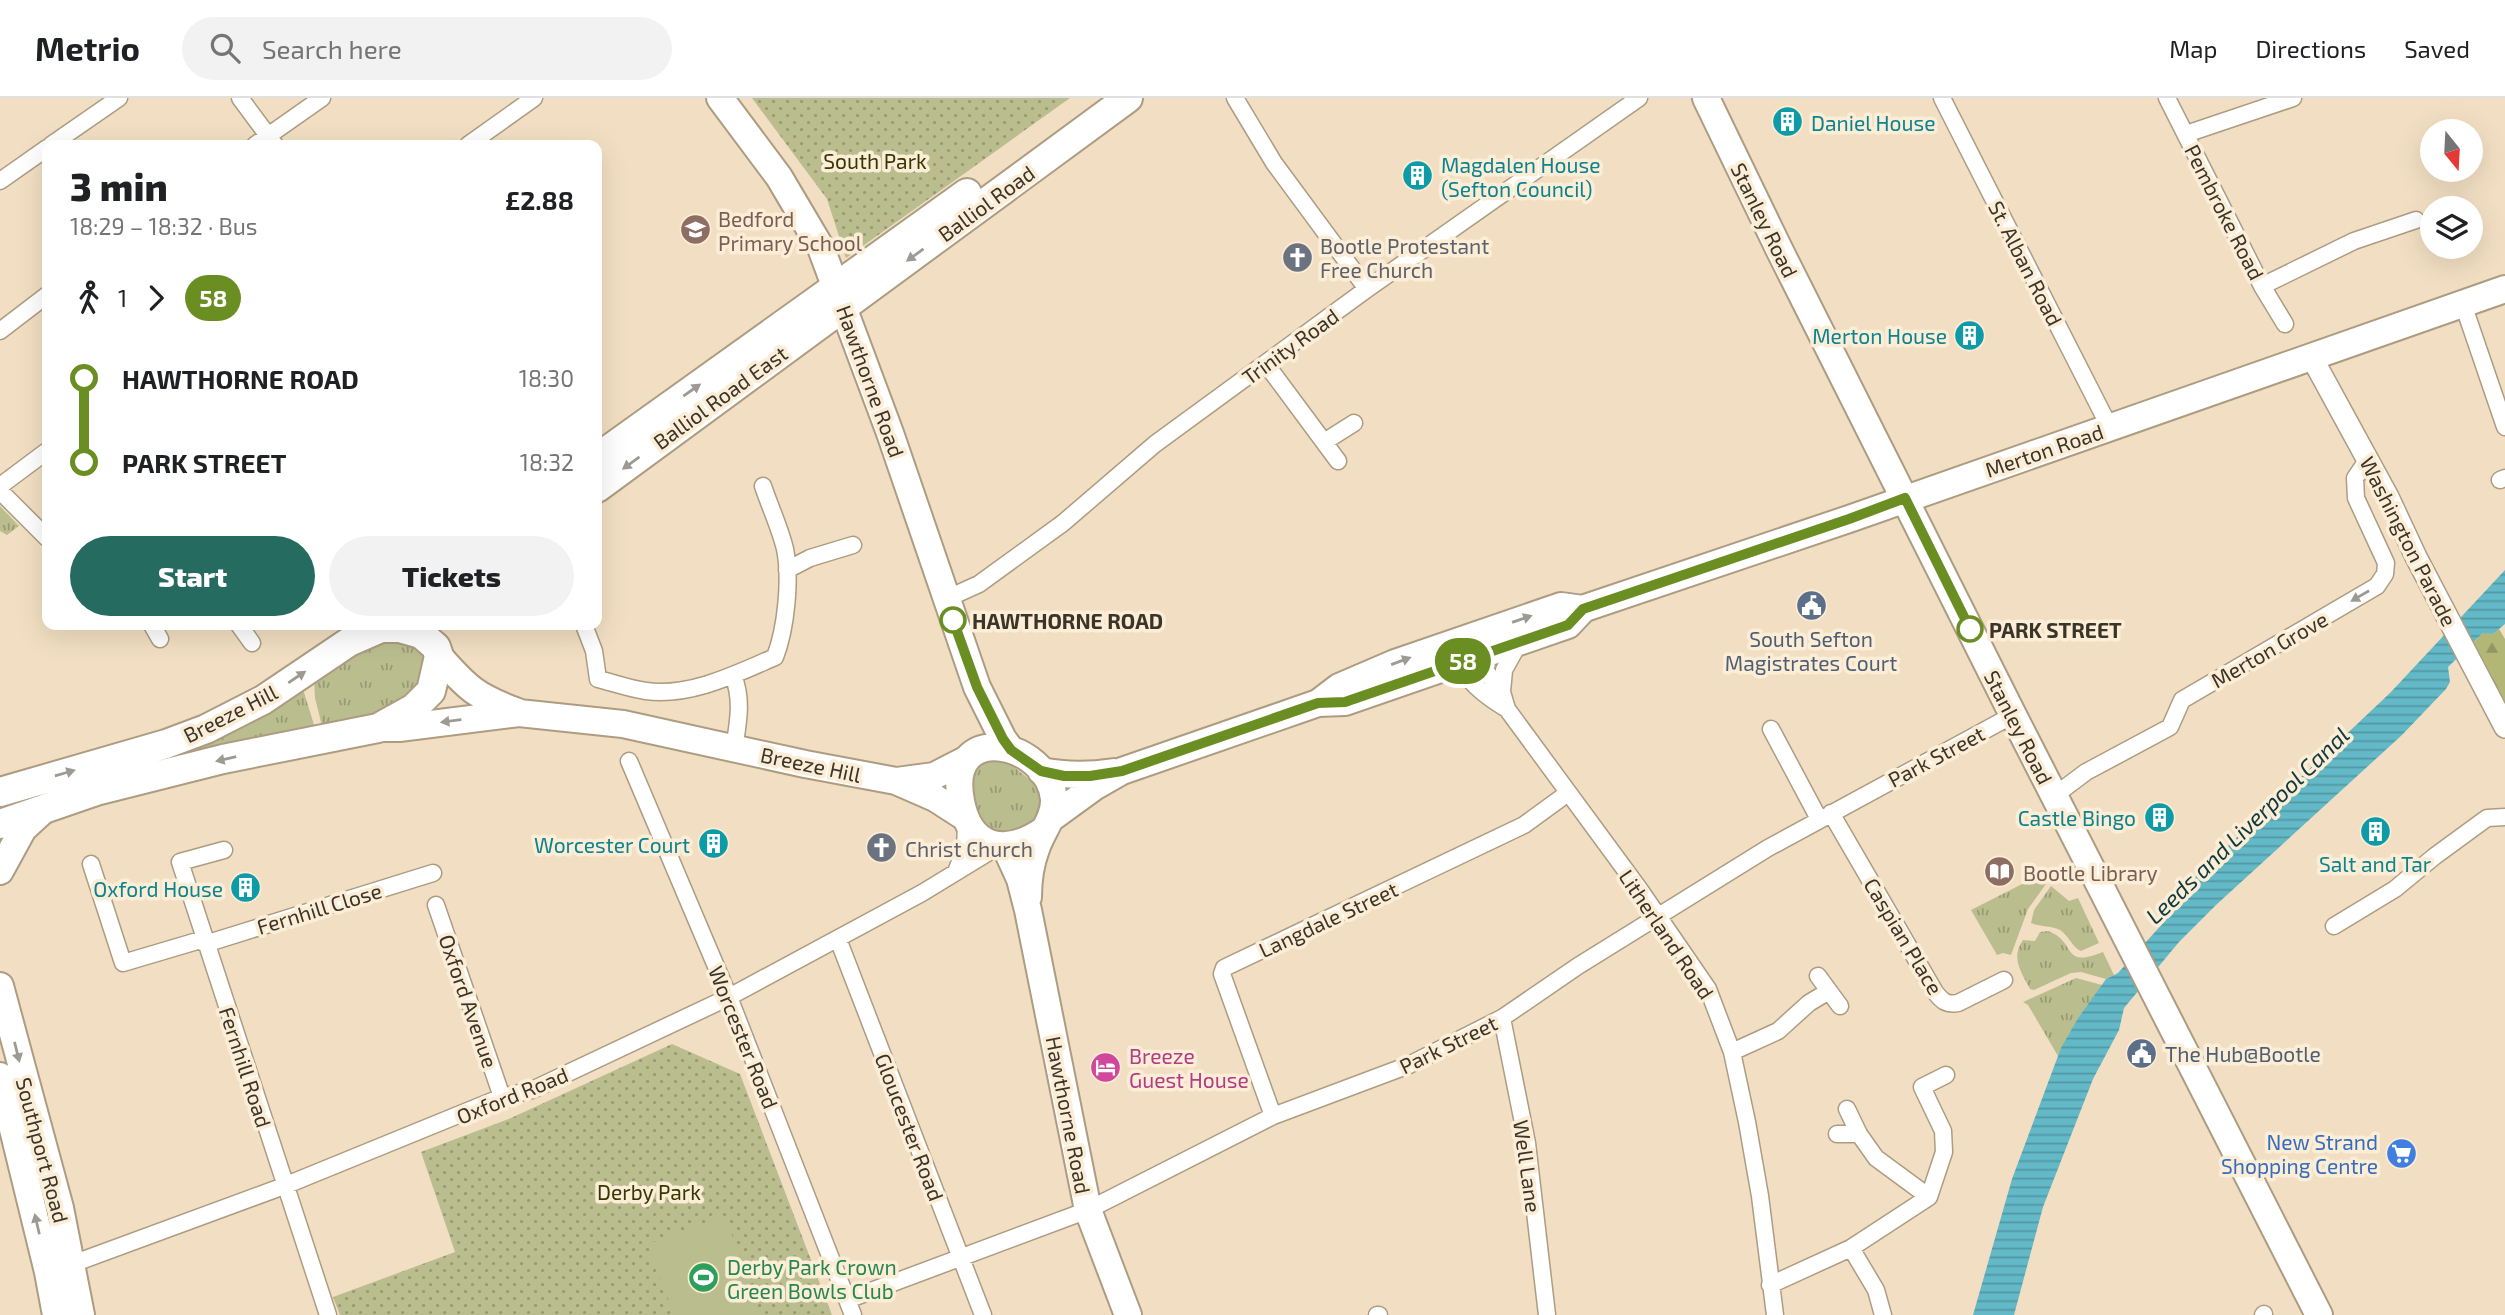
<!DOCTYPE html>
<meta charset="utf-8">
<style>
:root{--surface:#fff;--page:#f2f2f2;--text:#202124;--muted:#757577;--line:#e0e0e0;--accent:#256b5f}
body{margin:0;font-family:"Exo 2",sans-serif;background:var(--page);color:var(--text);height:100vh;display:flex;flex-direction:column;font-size:26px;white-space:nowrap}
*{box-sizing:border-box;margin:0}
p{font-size:23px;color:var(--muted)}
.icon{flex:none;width:38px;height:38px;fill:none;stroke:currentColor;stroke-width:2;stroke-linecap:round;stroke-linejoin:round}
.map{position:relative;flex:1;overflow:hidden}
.sheet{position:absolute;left:42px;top:42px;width:560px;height:490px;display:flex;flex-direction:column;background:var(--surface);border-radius:14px;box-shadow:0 7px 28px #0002}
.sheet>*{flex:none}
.badge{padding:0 14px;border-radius:23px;font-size:24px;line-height:46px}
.needle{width:46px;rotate:162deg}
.fabs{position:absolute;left:2420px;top:21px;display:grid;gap:14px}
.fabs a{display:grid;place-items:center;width:63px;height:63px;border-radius:50%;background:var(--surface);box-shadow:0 7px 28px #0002;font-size:35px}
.map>.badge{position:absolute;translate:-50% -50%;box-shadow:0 0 0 4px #fff}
.legs{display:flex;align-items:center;gap:10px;height:77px;padding:0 28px;font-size:23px}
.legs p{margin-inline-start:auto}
.head{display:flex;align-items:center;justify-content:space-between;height:119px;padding:0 28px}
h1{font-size:38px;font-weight:800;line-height:52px}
.cta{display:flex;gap:14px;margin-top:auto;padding:14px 28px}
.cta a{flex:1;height:80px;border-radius:42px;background:var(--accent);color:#fff;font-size:28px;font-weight:800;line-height:80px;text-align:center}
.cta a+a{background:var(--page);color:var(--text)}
ul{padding:0 28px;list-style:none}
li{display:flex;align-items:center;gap:24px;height:84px;font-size:26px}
li i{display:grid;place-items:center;width:10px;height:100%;margin:0 9px;background:currentColor}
li i::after{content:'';width:18px;height:18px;margin:-9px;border:5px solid;border-radius:50%;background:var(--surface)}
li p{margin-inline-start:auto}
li:first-child i{background:linear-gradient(#0000 50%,currentColor 0)}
li:last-child i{background:linear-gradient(currentColor 50%,#0000 0)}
header{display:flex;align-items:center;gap:42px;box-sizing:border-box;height:98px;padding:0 35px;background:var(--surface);border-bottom:2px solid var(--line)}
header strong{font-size:33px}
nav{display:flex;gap:38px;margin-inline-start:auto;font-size:24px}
.search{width:490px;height:63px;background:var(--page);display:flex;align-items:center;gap:18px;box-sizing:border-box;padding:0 24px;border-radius:38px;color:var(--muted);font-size:26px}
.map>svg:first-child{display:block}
</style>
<header>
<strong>Metrio</strong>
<div class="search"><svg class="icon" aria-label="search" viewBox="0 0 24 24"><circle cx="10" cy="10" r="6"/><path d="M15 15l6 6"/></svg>Search here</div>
<nav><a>Map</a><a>Directions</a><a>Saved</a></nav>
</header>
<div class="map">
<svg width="2505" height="1217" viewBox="0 0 2505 1217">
<defs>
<pattern id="grass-tufts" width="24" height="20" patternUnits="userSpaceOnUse" patternTransform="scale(1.75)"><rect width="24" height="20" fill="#babd8e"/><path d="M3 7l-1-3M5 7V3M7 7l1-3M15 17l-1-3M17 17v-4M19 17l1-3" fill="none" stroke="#989a74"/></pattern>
<pattern id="forest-firs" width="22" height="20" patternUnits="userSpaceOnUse" patternTransform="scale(1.75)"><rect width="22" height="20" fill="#b2b776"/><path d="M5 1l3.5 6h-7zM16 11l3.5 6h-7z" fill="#929661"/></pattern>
<pattern id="park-dots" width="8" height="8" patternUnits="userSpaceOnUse" patternTransform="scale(1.75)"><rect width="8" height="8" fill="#babd8e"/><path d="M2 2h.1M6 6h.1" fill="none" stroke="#989a74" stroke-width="1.8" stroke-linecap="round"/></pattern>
<pattern id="water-rules" width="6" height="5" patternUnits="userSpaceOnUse" patternTransform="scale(1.75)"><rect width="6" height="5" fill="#63b9c7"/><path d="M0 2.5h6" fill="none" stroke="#5397a2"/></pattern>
</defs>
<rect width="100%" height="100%" fill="#f2dfc3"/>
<!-- grass -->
<path fill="url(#grass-tufts)" d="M 0,408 L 19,428 L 7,437 L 0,433 Z
M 380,540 C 410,544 424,541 428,576 L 406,605 L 360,622 L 322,628 L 315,600 L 314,582 Z
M 303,591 L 315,630 L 121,673 Z
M 988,661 L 1005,662 L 1038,688 L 1042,702 L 1039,718 L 1030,731 L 994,736 L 974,716 L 971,675 Z
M 2036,779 L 2046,786 L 2028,811 L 2011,857 L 2003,855 L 1997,857 L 1971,812 Z
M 2051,788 L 2069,803 L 2078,800 L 2099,845 L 2081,853 C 2072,849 2069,838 2060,832 C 2050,827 2040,829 2031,825 L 2034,812 Z
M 2048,833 C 2078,844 2060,871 2103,854 L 2114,877 L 2106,881 L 2081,874 L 2071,875 L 2034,892 L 2030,891 C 2022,875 2010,860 2023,842 L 2035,843 L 2040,834 Z
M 2076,880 L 2102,887 L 2078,920 L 2058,958 L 2028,907 L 2023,904 Z"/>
<!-- forest -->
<path fill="url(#forest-firs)" d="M 2499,531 L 2505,541 L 2505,605 L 2473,545 L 2484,534 L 2493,536 Z"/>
<!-- park -->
<path fill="url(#park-dots)" d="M 752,0 L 1070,0 L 846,160 L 827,101 Z
M 672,946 L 740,976 L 832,1217 L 340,1217 L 333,1199 L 455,1154 L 421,1054 L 511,1020 Z"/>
<!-- pitch -->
<path fill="#babd8e" d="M 725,1118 L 760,1214 L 753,1217 L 674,1217 L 648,1146 Z"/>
<!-- water -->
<path fill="url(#water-rules)" d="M 2505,472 L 2505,526 L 2493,536 L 2483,535 L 2448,569 L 2450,584 L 2446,591 L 2402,637 L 2216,807 L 2179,844 L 2124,910 L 2119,932 L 2093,981 L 2043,1109 L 2014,1217 L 1973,1217 L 2012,1081 L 2061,950 L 2078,920 L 2106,881 L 2118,875 L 2164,824 L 2167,809 L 2175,798 L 2390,595 Z"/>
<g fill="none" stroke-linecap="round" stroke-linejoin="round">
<defs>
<path id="minor" d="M 240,0 L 275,47
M 1235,0 L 1274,65 L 1367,191
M 1942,0 L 2110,330
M 2167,0 L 2262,188 L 2285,226
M 2186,36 L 2293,0
M 51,47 L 119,0
M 255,47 L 322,0
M 468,47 L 534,0
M 0,83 L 47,50
M 2262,188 L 2354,143 L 2416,122
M 2463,206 L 2505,329
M 0,233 L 47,197
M 1266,266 L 1338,363
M 1324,344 L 1354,325
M 2500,382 L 2505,380
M 0,388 L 47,353
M 0,393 L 47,440
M 787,472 L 810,460 L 853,447
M 946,501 L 979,486 L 1063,425 L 1155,346 L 1367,191 L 1639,0
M 152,527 L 160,541
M 239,527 L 252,545
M 584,527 L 594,553 L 598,581 C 614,585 630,591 646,593 C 690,599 736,576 775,559 C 786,531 791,481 785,451 C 780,430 770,409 763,388
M 1471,554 L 1502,594 L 1507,611 L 1640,792 L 1708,891 L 1732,954 L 1747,1024 L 1760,1098 L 1775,1217
M 1460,558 C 1458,579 1490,601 1507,611
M 733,577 C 743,602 738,625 734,651
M 1502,594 L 1504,572 L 1519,545
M 1771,631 L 1819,721
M 629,663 L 729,899 L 853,1217
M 2054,698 L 2086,674 L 2170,629 L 2182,602 L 2377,488 L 2385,476 L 2386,465 L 2356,400 L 2355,380 L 2368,361
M 1831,715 L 1935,894 C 1942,903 1946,907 1958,905 L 2004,882
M 224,752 L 180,764 L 328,1217
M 91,766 L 123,865 L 204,841
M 956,774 L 965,751 L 966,726
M 436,807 L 502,999
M 2334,828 L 2395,791 L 2435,758 L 2487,720 L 2505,719
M 838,841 L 983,1217
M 205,846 L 433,775
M 1818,878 L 1840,908
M 1502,920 L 1527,1045 L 1547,1217
M 1732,954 L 1778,933 L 1809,905 L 1829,893
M 1847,1011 L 1859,1036 L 1876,1060 L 1929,1099
M 1273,1018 L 1222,876 L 1224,870 L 1524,727 L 1568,695
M 1837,1036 L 1859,1036
M 1851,1150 L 1876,1192 L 1883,1217
M 64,1169 L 284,1088 L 502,999 L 532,992 L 729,899 L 922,795 L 999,748
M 1770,1187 L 1851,1150 L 1929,1099 L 1944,1054 L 1943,1033 L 1922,989 L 1946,977
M 847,1202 L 1088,1112 L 1273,1018 L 1409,967 L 1502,920 L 1578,868 L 1768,750 L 2013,617
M 1377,1217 L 1379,1217
M 2263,1217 L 2264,1216"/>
<path id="tertiary" d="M 2311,258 L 2388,399 L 2416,459 L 2505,629"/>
<path id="primary" d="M 720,0 L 779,79 L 821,150 L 890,335 L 977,589 L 1003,641 L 1011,652
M 1706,0 L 1779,151 L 2013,617 L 2319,1217
M 439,558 C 468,591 477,599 518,614
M 1318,605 L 1339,589 L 1395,565 L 1561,508 L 1583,511 L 1588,509 L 1849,421 L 2505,191
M 378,630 L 399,630 L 519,615 L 623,626 L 805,666 L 896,683 L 935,700 L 963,718
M 1041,673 C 1066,678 1088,678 1114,674
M 897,683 L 934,678 L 967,661
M 1050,721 L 1094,689 L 1122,673 L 1318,605 L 1345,604 L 1568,527 L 1583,511
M 1005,748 L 1020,781 L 1028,812 L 1088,1112 L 1128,1217
M 0,773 L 23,731 L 47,709
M 1028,799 C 1028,782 1030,767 1036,751 C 1041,735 1055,719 1054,701 C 1048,643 945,621 961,703 C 970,752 1006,758 1044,732
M 0,888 L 60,1110 L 81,1217
M 0,978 L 48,1174 L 56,1217"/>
<path id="trunk" d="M 597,360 L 967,95
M 597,390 L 1128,0
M 0,694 L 166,646 L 206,631 L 263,602 L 349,544 L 381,530 L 400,530 L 421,536 L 436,549 L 439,558 L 431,593 L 414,610 L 378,630 L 223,661 L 96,693 L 0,726"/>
</defs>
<!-- minor casing -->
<use href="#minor" stroke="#ad9c81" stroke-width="19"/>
<!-- tertiary casing -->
<use href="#tertiary" stroke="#ad9c81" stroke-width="24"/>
<!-- primary casing -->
<use href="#primary" stroke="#ad9c81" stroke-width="30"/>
<!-- trunk casing -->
<use href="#trunk" stroke="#ad9c81" stroke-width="32"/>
<!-- minor -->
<use href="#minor" stroke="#fff" stroke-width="16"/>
<!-- tertiary -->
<use href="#tertiary" stroke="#fff" stroke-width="21"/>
<!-- primary -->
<use href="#primary" stroke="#fff" stroke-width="26"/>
<!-- trunk -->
<use href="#trunk" stroke="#fff" stroke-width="28"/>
</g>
<!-- one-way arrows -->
<defs><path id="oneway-solid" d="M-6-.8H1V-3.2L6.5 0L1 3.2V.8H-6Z" transform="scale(1.75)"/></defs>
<g fill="#9d9a94">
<use href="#oneway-solid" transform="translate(915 157) rotate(144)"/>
<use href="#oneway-solid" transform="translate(692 292) rotate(-35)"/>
<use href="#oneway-solid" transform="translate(631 365) rotate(144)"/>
<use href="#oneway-solid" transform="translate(2360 498) rotate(150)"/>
<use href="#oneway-solid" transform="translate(1522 521) rotate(-19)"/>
<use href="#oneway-solid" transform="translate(1401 563) rotate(-20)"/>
<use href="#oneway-solid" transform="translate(297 579) rotate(-34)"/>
<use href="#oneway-solid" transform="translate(451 623) rotate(173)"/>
<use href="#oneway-solid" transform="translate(226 661) rotate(167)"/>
<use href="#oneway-solid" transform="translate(65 675) rotate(-16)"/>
<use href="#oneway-solid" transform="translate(17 954) rotate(76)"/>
<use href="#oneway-solid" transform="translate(37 1126) rotate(-103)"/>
</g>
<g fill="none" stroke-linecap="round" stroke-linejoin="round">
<defs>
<path id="line-1" d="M 953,522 L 977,589 L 1003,641 L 1011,652 L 1041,673 L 1064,678 L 1090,678 L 1122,673 L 1318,605 L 1345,604 L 1568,527 L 1583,511 L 1849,421 L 1905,400 L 1970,531"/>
</defs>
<!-- line-1 casing -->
<use href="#line-1" stroke="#fff" stroke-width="16"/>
<!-- line-1 -->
<use href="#line-1" stroke="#6b8e23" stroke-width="10"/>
</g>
<!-- icons -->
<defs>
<symbol id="building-disc" viewBox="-11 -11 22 22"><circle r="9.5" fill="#0f9aa8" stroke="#fcedd6"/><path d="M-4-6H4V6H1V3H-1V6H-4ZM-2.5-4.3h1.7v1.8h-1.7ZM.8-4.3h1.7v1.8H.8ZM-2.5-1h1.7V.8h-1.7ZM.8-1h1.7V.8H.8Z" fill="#fff"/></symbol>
<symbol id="school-disc" viewBox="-11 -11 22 22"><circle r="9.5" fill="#8d6e63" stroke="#fcedd6"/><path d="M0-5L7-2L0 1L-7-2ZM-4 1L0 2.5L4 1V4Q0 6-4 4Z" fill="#fff"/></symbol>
<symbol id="church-disc" viewBox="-11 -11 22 22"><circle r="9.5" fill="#6b7280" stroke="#fcedd6"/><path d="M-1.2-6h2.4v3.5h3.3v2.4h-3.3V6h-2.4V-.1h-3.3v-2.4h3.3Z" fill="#fff"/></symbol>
<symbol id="civic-disc" viewBox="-11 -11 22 22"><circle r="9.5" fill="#5c6f8a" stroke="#fcedd6"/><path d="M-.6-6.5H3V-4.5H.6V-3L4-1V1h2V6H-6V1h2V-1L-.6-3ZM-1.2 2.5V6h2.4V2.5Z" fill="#fff"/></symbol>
<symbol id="library-disc" viewBox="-11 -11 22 22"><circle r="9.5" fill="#8d6e63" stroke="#fcedd6"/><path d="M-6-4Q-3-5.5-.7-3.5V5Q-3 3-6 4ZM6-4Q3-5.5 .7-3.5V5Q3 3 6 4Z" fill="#fff"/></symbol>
<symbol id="hotel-disc" viewBox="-11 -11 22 22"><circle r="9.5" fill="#d1479c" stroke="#fcedd6"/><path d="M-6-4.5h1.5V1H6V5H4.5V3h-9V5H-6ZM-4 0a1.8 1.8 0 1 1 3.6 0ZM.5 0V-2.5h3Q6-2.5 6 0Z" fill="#fff"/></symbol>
<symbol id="supermarket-disc" viewBox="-11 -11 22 22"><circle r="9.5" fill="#3f7fe0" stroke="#fcedd6"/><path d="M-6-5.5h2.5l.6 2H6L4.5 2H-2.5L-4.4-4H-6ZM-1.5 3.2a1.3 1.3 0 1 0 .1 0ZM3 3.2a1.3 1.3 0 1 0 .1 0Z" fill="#fff"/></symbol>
<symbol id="stadium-disc" viewBox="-11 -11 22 22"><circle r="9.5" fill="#2e9e5b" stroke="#fcedd6"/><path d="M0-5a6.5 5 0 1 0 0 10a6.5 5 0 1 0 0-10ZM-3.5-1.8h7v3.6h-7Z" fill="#fff"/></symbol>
</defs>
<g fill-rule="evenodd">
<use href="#building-disc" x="1770" y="6" width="35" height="35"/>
<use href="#building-disc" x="1400" y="60" width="35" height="35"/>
<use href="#school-disc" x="678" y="114" width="35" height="35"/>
<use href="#church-disc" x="1280" y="142" width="35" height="35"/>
<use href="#building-disc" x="1952" y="220" width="35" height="35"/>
<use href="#civic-disc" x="1794" y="490" width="35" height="35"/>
<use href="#building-disc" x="2142" y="702" width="35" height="35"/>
<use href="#building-disc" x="2358" y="716" width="35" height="35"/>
<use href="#building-disc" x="696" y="728" width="35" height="35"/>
<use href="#church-disc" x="864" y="732" width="35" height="35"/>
<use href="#library-disc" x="1982" y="756" width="35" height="35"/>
<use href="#building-disc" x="228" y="772" width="35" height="35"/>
<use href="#civic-disc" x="2124" y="938" width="35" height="35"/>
<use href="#hotel-disc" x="1088" y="952" width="35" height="35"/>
<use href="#supermarket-disc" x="2384" y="1038" width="35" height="35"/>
<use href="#stadium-disc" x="686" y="1162" width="35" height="35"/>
</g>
<!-- markers -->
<g fill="#fff" stroke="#6b8e23" stroke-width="3.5">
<circle cx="953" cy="522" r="12"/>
<circle cx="1970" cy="531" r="12"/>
</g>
<g text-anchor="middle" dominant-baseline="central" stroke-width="7" stroke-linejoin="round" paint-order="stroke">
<!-- culture labels -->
<g font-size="21" fill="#0d838f" stroke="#fcedd6" text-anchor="end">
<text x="1811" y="24" text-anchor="start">Daniel House</text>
<text x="1441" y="66" text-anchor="start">Magdalen House<tspan x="1441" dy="24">(Sefton Council)</tspan></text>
<text x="1947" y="237">Merton House</text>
<text x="2136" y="719">Castle Bingo</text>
<text x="690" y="746">Worcester Court</text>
<text x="2375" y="765" text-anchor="middle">Salt and Tar</text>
<text x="223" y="790">Oxford House</text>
</g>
<!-- park labels -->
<g font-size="21" fill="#353703" stroke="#fcedd6">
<text x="875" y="62">South Park</text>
<text x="649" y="1093">Derby Park</text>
</g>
<!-- street labels -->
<g font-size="21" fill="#3b3429" stroke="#fcedd6">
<text transform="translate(986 105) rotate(-36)">Balliol Road</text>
<text transform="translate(2225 114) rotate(63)">Pembroke Road</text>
<text transform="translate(1765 122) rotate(64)">Stanley Road</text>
<text transform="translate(2026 165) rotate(63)">St. Alban Road</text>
<text transform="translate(1290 248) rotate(-36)">Trinity Road</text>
<text transform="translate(871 283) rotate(70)">Hawthorne Road</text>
<text transform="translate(720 299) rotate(-36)">Balliol Road East</text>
<text transform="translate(2044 352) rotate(-19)">Merton Road</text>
<text transform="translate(2409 443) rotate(63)">Washington Parade</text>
<text transform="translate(2269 551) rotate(-30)">Merton Grove</text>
<text transform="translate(230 615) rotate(-27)">Breeze Hill</text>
<text transform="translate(2019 629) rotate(63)">Stanley Road</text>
<text transform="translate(1936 658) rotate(-28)">Park Street</text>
<text transform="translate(811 666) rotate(12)">Breeze Hill</text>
<text transform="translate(319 810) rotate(-17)">Fernhill Close</text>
<text transform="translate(1328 821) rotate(-25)">Langdale Street</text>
<text transform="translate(1667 836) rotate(56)">Litherland Road</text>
<text transform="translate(1904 838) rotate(59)">Caspian Place</text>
<text transform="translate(469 903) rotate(71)">Oxford Avenue</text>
<text transform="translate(744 939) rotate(68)">Worcester Road</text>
<text transform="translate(1448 946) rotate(-26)">Park Street</text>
<text transform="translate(246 969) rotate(72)">Fernhill Road</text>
<text transform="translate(512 997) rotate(-22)">Oxford Road</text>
<text transform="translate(1069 1017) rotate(79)">Hawthorne Road</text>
<text transform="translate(910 1029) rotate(69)">Gloucester Road</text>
<text transform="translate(43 1052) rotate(75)">Southport Road</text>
<text transform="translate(1528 1068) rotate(82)">Well Lane</text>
</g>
<!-- education labels -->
<g font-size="21" fill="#785e54" stroke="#fcedd6" text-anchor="start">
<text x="718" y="120">Bedford<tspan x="718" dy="24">Primary School</tspan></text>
<text x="2023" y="774">Bootle Library</text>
</g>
<!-- worship labels -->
<g font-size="21" fill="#5b616d" stroke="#fcedd6" text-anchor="start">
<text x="1320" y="147">Bootle Protestant<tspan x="1320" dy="24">Free Church</tspan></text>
<text x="905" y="750">Christ Church</text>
</g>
<!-- stop labels -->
<g font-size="21" font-weight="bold" fill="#3b3429" stroke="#fcedd6" text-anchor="start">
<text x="972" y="522">HAWTHORNE ROAD</text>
<text x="1989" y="531">PARK STREET</text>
</g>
<!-- service labels -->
<g font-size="21" fill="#4e5e75" stroke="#fcedd6">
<text x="1811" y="540">South Sefton<tspan x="1811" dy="24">Magistrates Court</tspan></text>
<text x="2165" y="955" text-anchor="start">The Hub@Bootle</text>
</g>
<!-- hotel labels -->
<g font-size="21" fill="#b23c85" stroke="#fcedd6" text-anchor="start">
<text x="1129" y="957">Breeze<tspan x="1129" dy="24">Guest House</tspan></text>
</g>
<!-- shop labels -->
<g font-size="21" fill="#366cbe" stroke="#fcedd6" text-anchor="end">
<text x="2378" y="1043">New Strand<tspan x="2378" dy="24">Shopping Centre</tspan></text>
</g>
<!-- leisure labels -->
<g font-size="21" fill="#27864d" stroke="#fcedd6" text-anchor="start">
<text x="727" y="1168">Derby Park Crown<tspan x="727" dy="24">Green Bowls Club</tspan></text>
</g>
<!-- water labels -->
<g font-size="23" font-style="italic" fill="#0f393f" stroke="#fcedd6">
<text transform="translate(2247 727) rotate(-44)">Leeds and Liverpool Canal</text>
</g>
</g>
</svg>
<div class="fabs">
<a><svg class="needle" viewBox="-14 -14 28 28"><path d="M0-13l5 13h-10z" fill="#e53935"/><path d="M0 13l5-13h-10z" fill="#757577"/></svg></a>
<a><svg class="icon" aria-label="layers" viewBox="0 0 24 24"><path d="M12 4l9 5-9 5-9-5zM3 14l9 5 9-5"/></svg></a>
</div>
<b class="badge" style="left:1463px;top:563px;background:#6b8e23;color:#fff">58</b>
<section class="sheet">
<div class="head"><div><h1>3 min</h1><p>18:29 – 18:32 · Bus</p></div><b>£2.88</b></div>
<div class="legs"><svg class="icon" aria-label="walk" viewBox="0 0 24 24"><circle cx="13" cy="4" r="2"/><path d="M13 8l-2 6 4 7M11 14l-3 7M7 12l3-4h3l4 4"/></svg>1<svg class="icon" aria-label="forward" viewBox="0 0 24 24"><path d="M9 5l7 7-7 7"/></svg><b class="badge" style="background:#6b8e23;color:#fff">58</b></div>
<ul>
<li><i style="color:#6b8e23"></i><b>HAWTHORNE ROAD</b><p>18:30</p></li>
<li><i style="color:#6b8e23"></i><b>PARK STREET</b><p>18:32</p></li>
</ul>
<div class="cta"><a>Start</a><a>Tickets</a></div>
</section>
</div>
